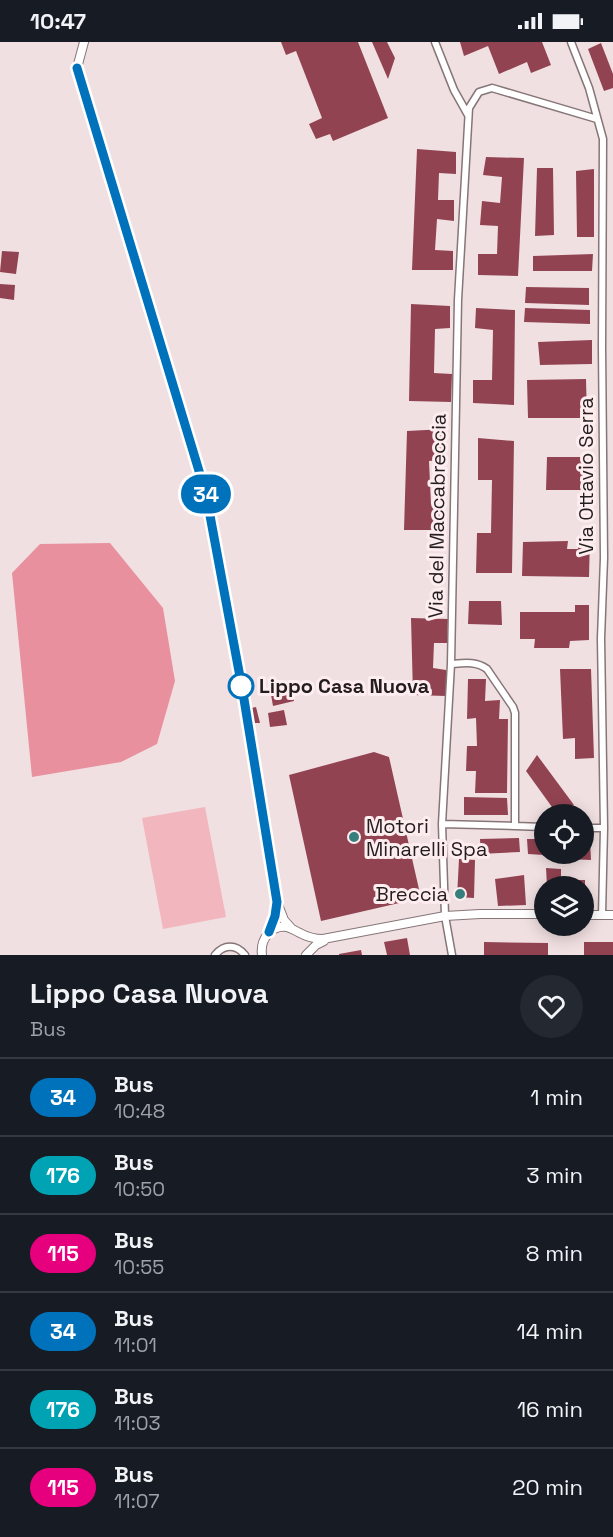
<!DOCTYPE html>
<style>
:root{--surface:#171b24;--page:#242831;--text:#f1f3f6;--muted:#9ea1a6;--line:#363941}
body{margin:0;font-family:"Space Grotesk",sans-serif;background:var(--page);color:var(--text);height:100vh;display:flex;flex-direction:column;font-size:22px;white-space:nowrap}
*{box-sizing:border-box;margin:0}
p{font-size:20px;color:var(--muted)}
.icon{flex:none;width:33px;height:33px;fill:none;stroke:currentColor;stroke-width:2;stroke-linecap:round;stroke-linejoin:round}
.map{position:relative;height:913px;overflow:hidden}
.side{display:flex;flex-direction:column;background:var(--surface);flex:1}
.side>*{flex:none}
.badge{padding:0 12px;border-radius:20px;font-size:21px;line-height:39px}
.tools{position:absolute;left:534px;top:762px;display:grid;gap:12px}
.tools a{display:grid;place-items:center;width:60px;height:60px;border-radius:50%;background:var(--surface);box-shadow:0 3px 15px #0003;font-size:30px}
.map>.badge{position:absolute;translate:-50% -50%;box-shadow:0 0 0 3px #fff}
.round{display:grid;place-items:center;flex:none;width:63px;height:63px;border-radius:32px;background:var(--page)}
.headline{display:flex;align-items:center;justify-content:space-between;height:102px;padding:0 30px}
h1{font-size:28px;font-weight:700;line-height:45px}
ul{padding:0;list-style:none}
li{display:flex;align-items:center;gap:18px;height:78px;padding:0 30px;border-top:2px solid var(--line)}
li div{flex:1}
li b{display:block;font-size:22px}
li em{font-style:normal}
li .badge{min-width:66px;font-weight:700;text-align:center}
.status{display:flex;justify-content:space-between;align-items:center;height:42px;padding:0 30px;background:var(--surface);direction:ltr}
.status svg{height:16px;fill:currentColor}
.map>svg:first-child{display:block}
</style>
<div class="status"><b>10:47</b><svg viewBox="0 0 49 12"><path d="M0 12V9h3v3zM5 12V6h3v6zM10 12V3h3v9zM15 12V0h3v12zM26 1h20v11H26zM47 4h2v5h-2z"/></svg></div>
<div class="map">
<svg width="613" height="913" viewBox="0 0 613 913">
<rect width="100%" height="100%" fill="#f1e0e1"/>
<!-- green -->
<path fill="#f2b6be" d="M 205,765 L 226,875 L 163,887 L 142,776 Z"/>
<!-- water -->
<path fill="#e8909e" d="M 110,501 L 163,566 L 175,639 L 157,702 L 121,720 L 32,735 L 12,531 L 40,502 Z"/>
<!-- building -->
<path fill="#924352" d="M 281,0 L 358,0 L 388,76 L 333,99 L 330,92 L 316,97 L 309,82 L 322,76 L 296,9 L 286,13 Z
M 372,0 L 387,0 L 395,16 L 388,37 Z
M 460,0 L 542,0 L 551,23 L 531,31 L 527,20 L 499,32 L 488,4 L 464,14 Z
M 601,1 L 613,32 L 613,46 L 604,49 L 588,7 Z
M 417,107 L 456,110 L 456,132 L 439,131 L 438,158 L 454,158 L 454,179 L 437,177 L 435,208 L 453,209 L 453,228 L 412,228 Z
M 486,115 L 524,116 L 518,234 L 478,233 L 478,212 L 497,212 L 498,184 L 480,183 L 482,159 L 500,161 L 502,135 L 483,133 Z
M 537,126 L 553,126 L 554,193 L 535,194 Z
M 594,127 L 594,195 L 577,195 L 576,129 Z
M 2,209 L 19,210 L 16,232 L 0,230 Z
M 593,212 L 592,229 L 533,229 L 533,214 Z
M 0,242 L 15,243 L 14,258 L 0,256 Z
M 526,245 L 589,246 L 589,263 L 525,261 Z
M 411,262 L 450,264 L 450,286 L 435,287 L 434,331 L 452,332 L 451,360 L 409,359 Z
M 476,266 L 515,268 L 514,363 L 473,361 L 473,338 L 492,338 L 493,288 L 475,286 Z
M 525,266 L 590,268 L 590,282 L 524,280 Z
M 592,298 L 592,322 L 540,323 L 538,300 Z
M 586,337 L 587,376 L 528,376 L 527,338 Z
M 445,387 L 443,418 L 429,419 L 431,462 L 443,462 L 442,488 L 404,488 L 407,389 Z
M 478,396 L 514,399 L 512,531 L 476,531 L 477,491 L 491,491 L 492,438 L 478,438 Z
M 547,415 L 588,415 L 589,448 L 546,448 Z
M 579,496 L 590,496 L 589,535 L 522,534 L 523,500 L 568,499 L 567,507 L 578,507 Z
M 469,559 L 501,559 L 502,583 L 468,582 Z
M 575,563 L 589,563 L 589,598 L 570,599 L 569,606 L 534,606 L 535,597 L 520,597 L 520,570 L 575,570 Z
M 411,576 L 448,577 L 447,601 L 434,601 L 433,626 L 446,628 L 446,654 L 413,653 Z
M 560,627 L 591,627 L 594,716 L 575,717 L 575,696 L 563,697 Z
M 468,637 L 486,637 L 485,659 L 500,658 L 499,677 L 508,677 L 507,751 L 475,751 L 476,729 L 466,729 L 467,704 L 477,704 L 476,676 L 467,677 Z
M 291,643 L 294,659 L 273,664 L 270,647 Z
M 256,665 L 260,681 L 254,681 L 251,666 Z
M 284,668 L 287,683 L 270,685 L 268,671 Z
M 374,710 L 389,715 L 421,856 L 321,879 L 289,733 Z
M 537,713 L 574,763 L 560,772 L 557,772 L 526,729 Z
M 464,755 L 507,756 L 508,773 L 464,773 Z
M 519,796 L 520,810 L 481,812 L 480,797 Z
M 527,797 L 543,797 L 544,813 L 528,812 Z
M 584,798 L 590,798 L 591,818 L 567,817 L 567,812 L 584,812 Z
M 459,817 L 475,818 L 474,856 L 457,855 Z
M 546,826 L 561,827 L 561,844 L 547,844 Z
M 524,833 L 526,863 L 498,864 L 495,837 Z
M 574,838 L 585,838 L 585,844 L 574,844 Z
M 407,896 L 410,913 L 387,913 L 384,900 Z
M 484,900 L 548,901 L 548,913 L 484,913 Z
M 584,900 L 613,900 L 613,913 L 584,913 Z
M 361,908 L 362,913 L 339,913 L 339,912 Z"/>
<g fill="none" stroke-linecap="round" stroke-linejoin="round">
<defs>
<path id="minor" d="M 435,0 L 454,48 L 468,73
M 571,0 L 589,46 L 603,97 L 602,305 L 604,516 L 601,596 L 604,786 L 602,873
M 451,622 C 464,621 476,619 487,627 L 513,665 L 515,671 L 515,784 L 544,785
M 442,782 L 515,784
M 584,786 L 604,786
M 215,913 C 224,902 236,902 245,913
M 452,913 L 445,874 L 442,782 L 451,622 L 458,258 L 469,66 L 479,50 L 492,46 L 597,77"/>
<path id="tertiary" d="M 84,0 L 77,26 L 206,452 L 243,651 L 277,860 L 284,878 L 292,887
M 584,873 L 613,873
M 269,890 L 275,874 L 277,862
M 262,913 C 260,898 270,883 287,885 C 292,886 295,889 300,891 C 307,895 314,897 323,897 L 445,874 L 480,872 L 544,872
M 306,913 L 316,903 L 324,899"/>
</defs>
<!-- minor casing -->
<use href="#minor" stroke="#867678" stroke-width="9"/>
<!-- tertiary casing -->
<use href="#tertiary" stroke="#867678" stroke-width="10"/>
<!-- minor -->
<use href="#minor" stroke="#fff" stroke-width="6"/>
<!-- tertiary -->
<use href="#tertiary" stroke="#fff" stroke-width="8"/>
</g>
<g fill="none" stroke-linecap="round" stroke-linejoin="round">
<defs>
<path id="line" d="M 77,26 L 206,452 L 243,651 L 272,829 L 277,860 L 275,874 L 269,890"/>
</defs>
<!-- line casing -->
<use href="#line" stroke="#fff" stroke-width="14"/>
<!-- line -->
<use href="#line" stroke="#0072bc" stroke-width="9"/>
</g>
<!-- markers -->
<circle fill="#fff" stroke="#0072bc" stroke-width="3" cx="241" cy="644" r="12"/>
<g fill="#377f7c" stroke="#feedef" stroke-width="2">
<circle cx="354" cy="795" r="6"/>
<circle cx="460" cy="852" r="6"/>
</g>
<g text-anchor="middle" dominant-baseline="central" stroke-width="6" stroke-linejoin="round" paint-order="stroke">
<!-- street labels -->
<g font-size="20" fill="#241d1e" stroke="#feedef">
<text transform="translate(586 434) rotate(-90)">Via Ottavio Serra</text>
<text transform="translate(437 474) rotate(-89)">Via del Maccabreccia</text>
</g>
<!-- stop labels -->
<g font-size="20" font-weight="bold" fill="#241d1e" stroke="#feedef" text-anchor="start">
<text x="259" y="644">Lippo Casa Nuova</text>
</g>
<!-- poi labels -->
<g font-size="20" fill="#241d1e" stroke="#feedef" text-anchor="start">
<text x="366" y="784">Motori<tspan x="366" dy="23">Minarelli Spa</tspan></text>
<text x="448" y="852" text-anchor="end">Breccia</text>
</g>
</g>
</svg>
<div class="tools">
<a><svg class="icon" aria-label="locate" viewBox="0 0 24 24"><circle cx="12" cy="12" r="6"/><path d="M12 2v4M12 18v4M2 12h4M18 12h4"/></svg></a>
<a><svg class="icon" aria-label="layers" viewBox="0 0 24 24"><path d="M12 4l9 5-9 5-9-5zM3 14l9 5 9-5"/></svg></a>
</div>
<b class="badge" style="left:206px;top:452px;background:#0072bc;color:#fff">34</b>
</div>
<section class="side">
<div class="headline"><div><h1>Lippo Casa Nuova</h1><p>Bus</p></div><a class="round"><svg class="icon" aria-label="heart" viewBox="0 0 24 24"><path d="M12 20l-8-8c-3-5 5-10 8-4 3-6 11-1 8 4z"/></svg></a></div>
<ul>
<li><span class="badge" style="background:#0072bc;color:#fff">34</span><div><b>Bus</b><p>10:48</p></div><em>1 min</em></li>
<li><span class="badge" style="background:#00a3b4;color:#fff">176</span><div><b>Bus</b><p>10:50</p></div><em>3 min</em></li>
<li><span class="badge" style="background:#e6007e;color:#fff">115</span><div><b>Bus</b><p>10:55</p></div><em>8 min</em></li>
<li><span class="badge" style="background:#0072bc;color:#fff">34</span><div><b>Bus</b><p>11:01</p></div><em>14 min</em></li>
<li><span class="badge" style="background:#00a3b4;color:#fff">176</span><div><b>Bus</b><p>11:03</p></div><em>16 min</em></li>
<li><span class="badge" style="background:#e6007e;color:#fff">115</span><div><b>Bus</b><p>11:07</p></div><em>20 min</em></li>
</ul>
</section>
